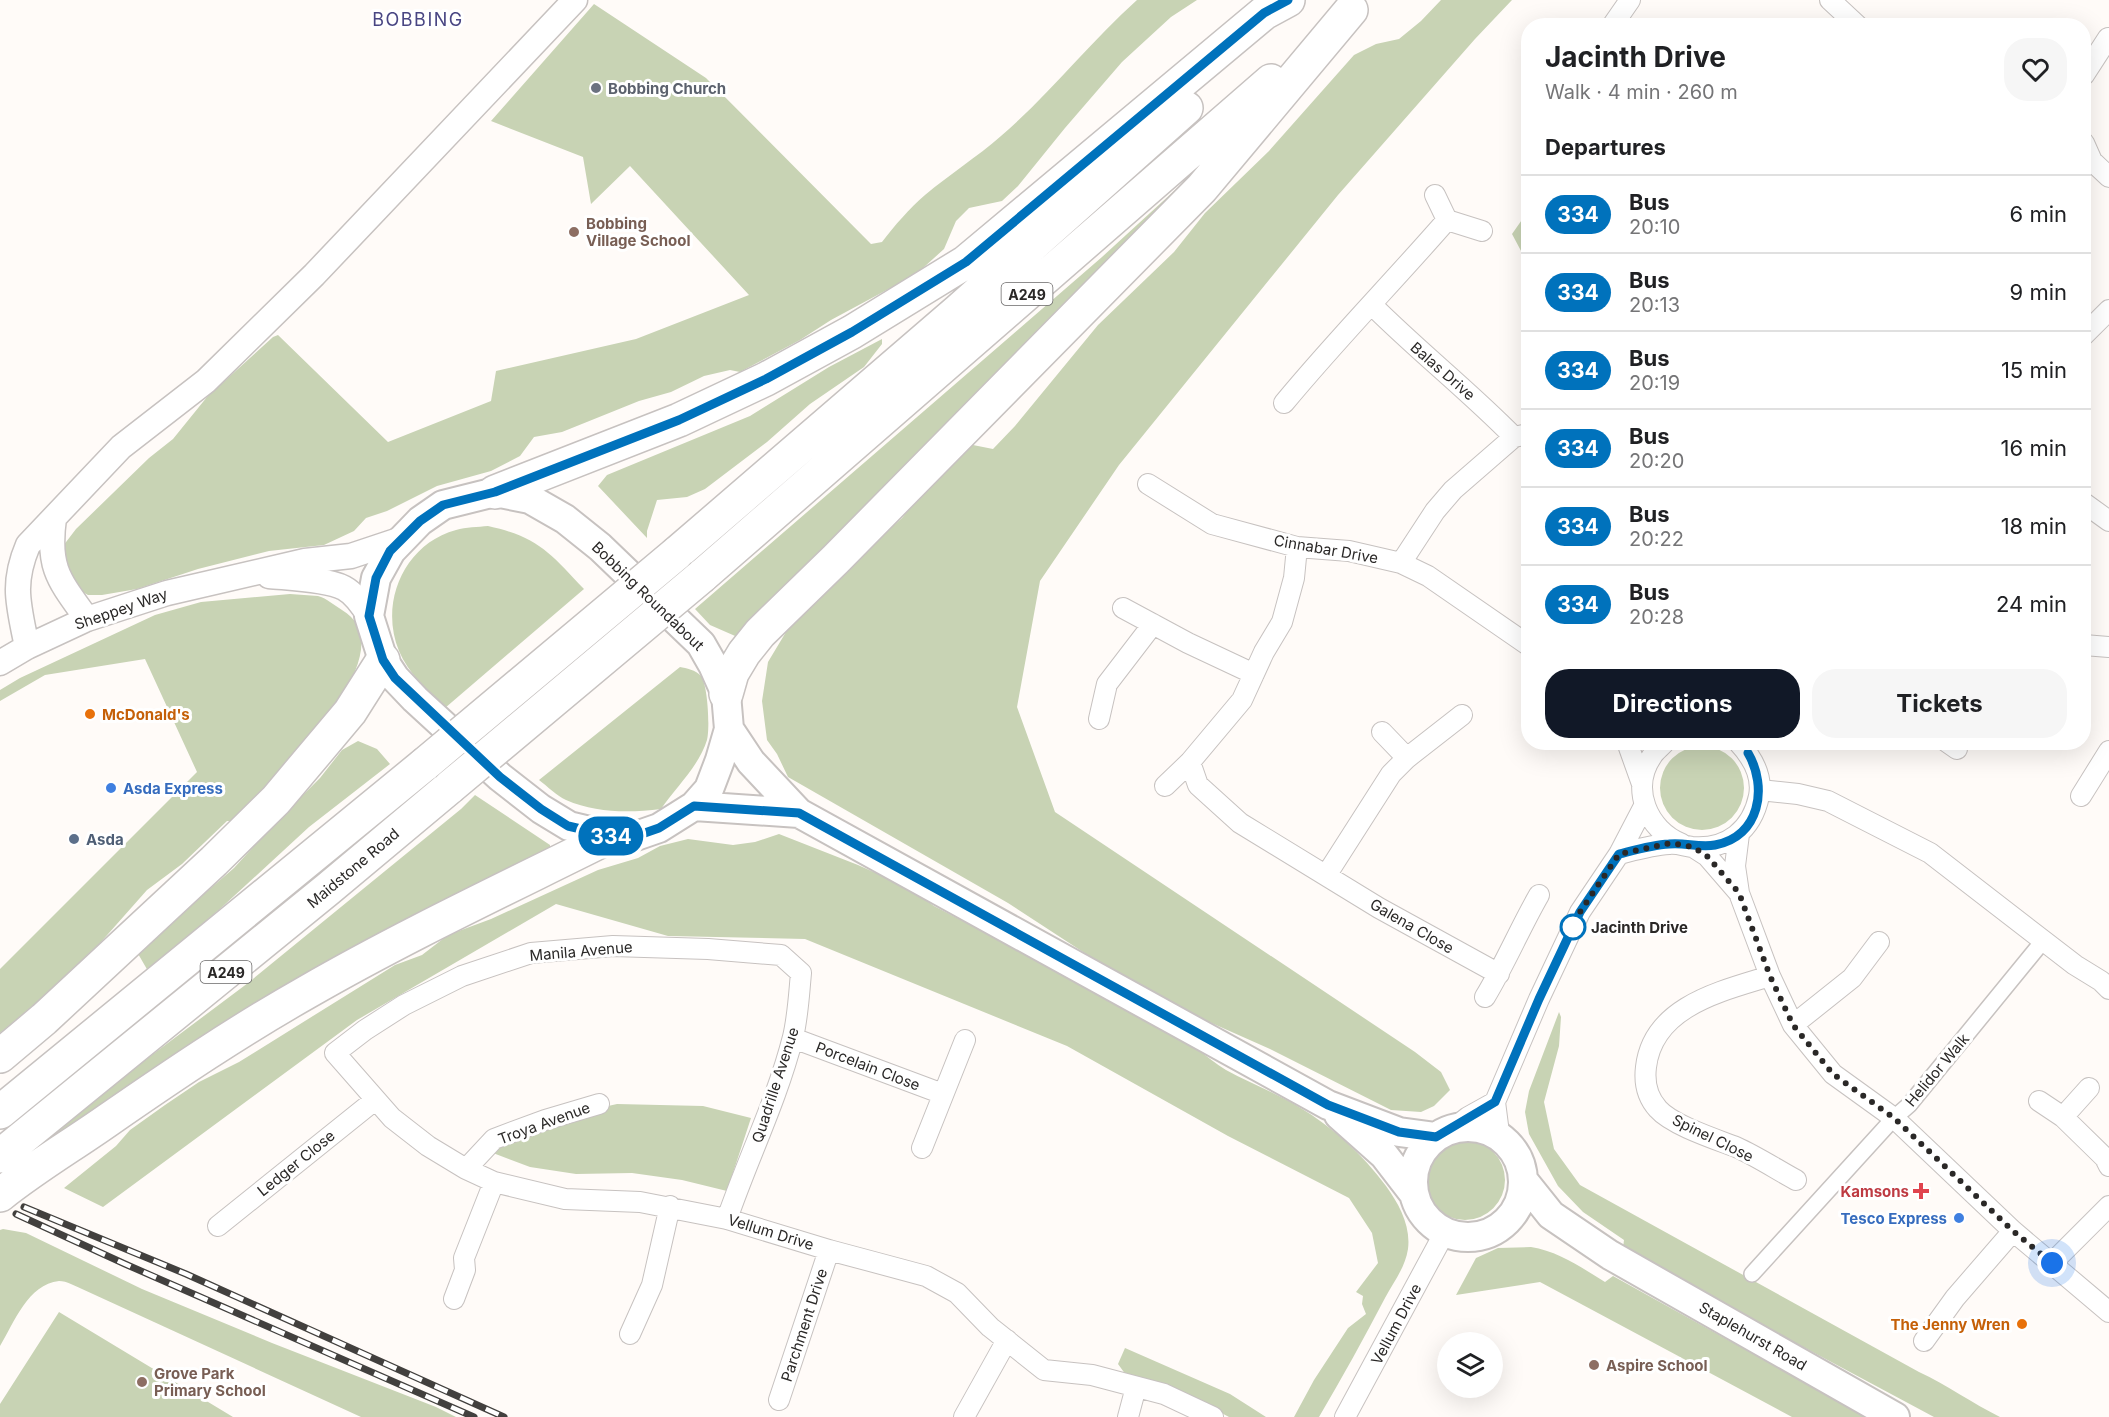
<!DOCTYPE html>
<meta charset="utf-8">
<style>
:root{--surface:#fff;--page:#f6f6f6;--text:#202124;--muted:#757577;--line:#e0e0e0;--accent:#111827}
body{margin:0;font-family:Inter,sans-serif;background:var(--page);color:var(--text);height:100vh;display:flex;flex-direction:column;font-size:22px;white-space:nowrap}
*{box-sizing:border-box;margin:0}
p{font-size:20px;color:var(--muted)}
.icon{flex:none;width:33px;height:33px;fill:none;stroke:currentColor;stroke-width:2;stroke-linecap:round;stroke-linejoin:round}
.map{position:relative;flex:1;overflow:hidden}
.drawer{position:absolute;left:1521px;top:18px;width:570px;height:732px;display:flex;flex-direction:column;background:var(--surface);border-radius:24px;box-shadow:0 6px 24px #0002}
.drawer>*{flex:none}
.badge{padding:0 12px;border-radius:20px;font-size:21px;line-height:39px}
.buttons{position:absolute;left:1437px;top:1332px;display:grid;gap:12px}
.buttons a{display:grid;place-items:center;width:66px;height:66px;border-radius:50%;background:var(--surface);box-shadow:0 6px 24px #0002;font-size:30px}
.you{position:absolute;width:30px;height:30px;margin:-15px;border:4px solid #fff;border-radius:50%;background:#1a73e8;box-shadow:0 0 0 9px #1a73e833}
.map>.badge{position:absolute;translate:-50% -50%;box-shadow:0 0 0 3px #fff}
h2{padding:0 24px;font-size:22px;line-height:54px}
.round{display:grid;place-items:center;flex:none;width:63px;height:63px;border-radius:24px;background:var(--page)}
.summary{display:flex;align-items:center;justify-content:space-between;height:102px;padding:0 24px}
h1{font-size:28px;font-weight:700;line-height:45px}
.action{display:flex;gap:12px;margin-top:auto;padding:12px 24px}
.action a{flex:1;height:69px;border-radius:24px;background:var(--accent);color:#fff;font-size:24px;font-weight:700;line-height:69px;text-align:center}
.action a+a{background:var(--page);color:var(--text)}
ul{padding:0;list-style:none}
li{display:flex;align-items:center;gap:18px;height:78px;padding:0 24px;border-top:2px solid var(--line)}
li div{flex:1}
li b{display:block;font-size:22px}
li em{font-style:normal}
li .badge{min-width:66px;font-weight:700;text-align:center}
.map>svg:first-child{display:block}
</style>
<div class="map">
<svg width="2109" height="1417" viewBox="0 0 2109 1417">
<rect width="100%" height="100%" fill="#fffbf8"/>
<!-- green -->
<path fill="#c8d3b4" d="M 1137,0 L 1197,0 L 1171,17 L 1122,62 L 1065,128 L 1018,186 L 1002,201 L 969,208 L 956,221 L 944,249 L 923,268 L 896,285 L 831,320 L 800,340 L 740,372 L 730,370 L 704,376 L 671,392 L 639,401 L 562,432 L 534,437 L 520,456 L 491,471 L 437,486 L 387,511 L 366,518 L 354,531 L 324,545 L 269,551 L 198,569 L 137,589 L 102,595 L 88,595 L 79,590 L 68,577 L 63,546 L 76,529 L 149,458 L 173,439 L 207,397 L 273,337 L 278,335 L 388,442 L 491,401 L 496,371 L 636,339 L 749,295 L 630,166 L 591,204 L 583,157 L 491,121 L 594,4 L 706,78 L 871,244 L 882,242 C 895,225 909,209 925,195 C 950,174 977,157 1001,136 C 1050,94 1089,43 1137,0 Z
M 1441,0 L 1512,0 L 1475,39 L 1338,195 L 1119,465 L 1040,581 L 1017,707 L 1055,812 L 1415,1052 L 1441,1072 L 1450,1090 L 1434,1106 L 1421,1112 L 1391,1110 L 1270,1049 L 1180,1009 L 1106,967 L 1008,903 L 788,777 L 777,754 L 767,740 L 762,701 L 768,662 L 786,632 L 854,561 L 902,518 L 947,462 L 968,444 L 993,449 L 1015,426 L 1098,325 L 1174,252 L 1205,213 L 1269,151 L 1354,55 L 1376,44 L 1399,39 L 1421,21 Z
M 1186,180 L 1192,185 L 742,639 L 710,625 L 695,609 L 1102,257 Z
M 1528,211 L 1528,264 L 1512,234 Z
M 882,339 L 882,344 L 864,367 L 810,404 L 767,442 L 705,489 L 687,497 L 657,500 L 647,531 L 647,538 L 598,486 L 607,475 L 750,416 L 829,367 Z
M 488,526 C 538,537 550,553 584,589 L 445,708 C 428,691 408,673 399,651 C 379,603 404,544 456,530 C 466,527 478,527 488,526 Z
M 290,594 C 299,595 309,595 318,596 C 326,598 334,605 342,610 C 414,652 265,790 233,821 L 227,821 L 182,864 L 147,890 L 101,942 L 41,999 L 0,1033 L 0,969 L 197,772 L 145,659 L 45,675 L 0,701 L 0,690 L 20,678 L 155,615 L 201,602 Z
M 680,667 C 686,668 696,670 701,676 C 708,685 710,729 707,740 C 699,766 676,787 661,809 C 629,813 596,813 566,800 C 557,796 547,786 539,780 Z
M 358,741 L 377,749 L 390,764 L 309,827 L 221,908 L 148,971 L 137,952 L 234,868 L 279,819 L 320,778 L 342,750 Z
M1660 788a42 42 0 1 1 84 0a42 42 0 1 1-84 0Z
M 475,795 L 550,845 L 550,852 L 39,1156 L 5,1165 L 248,983 L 461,809 Z
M 779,834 L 858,865 L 907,887 L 934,906 L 1070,977 C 1091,993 1116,1001 1138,1014 C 1157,1026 1177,1037 1197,1049 C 1207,1056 1216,1064 1226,1070 C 1250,1083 1276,1093 1299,1107 C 1334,1128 1362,1154 1386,1186 C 1399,1204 1411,1226 1408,1249 C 1405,1268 1394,1281 1385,1298 C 1364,1338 1342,1378 1319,1417 L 1294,1417 L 1314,1380 L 1348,1328 L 1366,1314 L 1362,1304 L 1363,1296 L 1356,1292 L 1378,1263 L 1372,1233 L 1349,1198 L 1228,1136 L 1067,1046 L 805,939 L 668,936 L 556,904 L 357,1020 L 103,1207 L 64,1188 L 116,1146 L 130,1130 L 165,1105 L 199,1082 L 239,1062 L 395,965 L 422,955 L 448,935 L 491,919 L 598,870 L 638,858 L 660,846 L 688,839 L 733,845 L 755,842 Z
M 1559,1012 L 1561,1017 L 1559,1046 L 1544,1102 L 1554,1149 L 1580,1185 L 1919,1372 C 1947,1385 1972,1403 2000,1417 L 1934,1417 L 1628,1253 L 1623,1248 L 1624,1240 L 1583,1212 L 1558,1186 L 1529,1134 L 1525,1112 L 1529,1091 Z
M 617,1104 L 703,1106 L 751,1118 L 727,1191 L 682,1180 L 632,1173 L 576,1174 L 530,1167 L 493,1153 L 500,1141 L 586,1111 Z
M1425 1180a40 40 0 1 1 80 0a40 40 0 1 1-80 0Z
M 3,1229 L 26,1233 L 142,1289 L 272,1343 L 436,1407 L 456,1417 L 361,1417 L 82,1289 C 75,1286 67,1281 59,1281 C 28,1284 14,1323 0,1346 L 0,1230 Z
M 1531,1247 C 1558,1251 1582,1268 1605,1282 L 1613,1276 L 1867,1417 L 1792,1417 L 1540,1282 L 1456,1295 L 1476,1258 L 1498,1248 Z
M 59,1312 L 233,1417 L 0,1417 L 0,1404 Z
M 1125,1348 L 1230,1394 L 1266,1417 L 1229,1417 L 1201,1402 L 1126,1375 L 1118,1364 Z"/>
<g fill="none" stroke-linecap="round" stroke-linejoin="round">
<defs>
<path id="pedestrian" d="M 1752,1274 L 1894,1118 L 1909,1105 L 2043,941"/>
<path id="minor" d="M 1830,0 L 1858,26
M 1612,26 L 1630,0
M 2084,75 L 2108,38
M 2084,143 L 2092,161 L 2109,177
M 1435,195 L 1447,220
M 1372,305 C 1418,351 1469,391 1514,437
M 2084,335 L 2109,310
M 1284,403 C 1336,340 1393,282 1447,220 L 1482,231
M 1148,484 L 1212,524 L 1297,547 L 1349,551 L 1401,563 L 1428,576 L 1528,645
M 2084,503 L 2109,521
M 1401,563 L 1435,511 L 1453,490 L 1514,437 L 1528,434
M 1123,608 L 1188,643 L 1254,674
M 2084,645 L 2109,647
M 1099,719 L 1107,684 L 1153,624
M 1382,732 L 1407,758
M 1627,742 L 1642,784
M 1665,742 C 1661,747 1655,751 1652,756 C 1630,788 1647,830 1682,844
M 1947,742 L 1957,749
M 1190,762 L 1198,785 L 1240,823 L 1379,908 L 1499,974
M 1165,786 L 1190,762 L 1242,700 L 1264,652 L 1282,622 L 1294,578 L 1297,547
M 1760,790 L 1798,794 L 1828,801 L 1930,853 L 2075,965 L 2101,981 L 2109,989
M 2081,796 L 2109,751
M 1739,834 L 1735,866 L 1739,893 L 1770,976 L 1793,1025 L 1833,1074 L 1894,1118 L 2013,1231 L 2109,1312
M 1693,847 L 1707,856 L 1739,893
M 1619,854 C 1635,850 1652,845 1669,844 C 1677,843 1684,846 1692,847 C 1727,850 1752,830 1759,796 C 1763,775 1752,757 1738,742
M 1327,874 L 1391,774 L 1407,758 L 1462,715
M 1770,976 C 1722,991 1653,1006 1646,1067 C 1644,1083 1647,1097 1658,1109 C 1672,1125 1715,1139 1736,1147 C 1756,1156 1776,1169 1796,1180
M 1485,997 C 1505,964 1520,928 1539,895
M 1793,1025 L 1852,978 L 1879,942
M 793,1038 L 943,1094
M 2039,1101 L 2063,1117 L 2105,1158 L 2109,1166
M 2063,1117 L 2089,1088
M 1454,1128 L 1468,1117 L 1495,1102
M 1509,1144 L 1499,1133 L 1495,1102 L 1539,999 L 1580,912 L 1619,854 L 1644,806
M 922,1148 L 965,1040
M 466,1169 L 494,1139 L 545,1120 L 599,1104
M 727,1219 C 748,1158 777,1100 793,1037 C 798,1016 799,994 801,973 L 781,955 L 708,949 L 613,946 L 531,953 L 462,976 L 404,1005 L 365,1030 L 335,1053 L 392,1118 L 428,1146 L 466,1169 L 494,1182 L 565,1199 L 640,1202 L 727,1219 L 829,1250 L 926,1276 L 957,1293 L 990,1327 L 1044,1370 L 1092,1375 L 1164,1394 L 1213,1417
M 218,1226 L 375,1100
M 2052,1263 L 2109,1206
M 454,1299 L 465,1270 L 464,1258 L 494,1182
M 630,1334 L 652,1285 L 670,1206
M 1924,1341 L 1955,1298 L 2013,1231
M 779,1400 L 829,1250
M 964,1417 L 1007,1340
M 1128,1417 L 1136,1387
M 1345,1417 L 1446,1230"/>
<path id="tertiary" d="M 54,518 C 47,568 59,580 87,619
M 269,576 C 289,578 326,579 344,588 C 355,594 363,606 369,616
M 27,647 C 19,606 11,585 28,545 L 121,447 L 206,381 L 314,275 L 575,0
M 0,663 L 27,647 L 87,619 L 167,593 L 305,561 L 351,556 L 402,539"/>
<path id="secondary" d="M 495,492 L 530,499 L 565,519 L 600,547 L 701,644 L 713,665 L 726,694 L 729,729 L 720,760 L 709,789 L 694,806 L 659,828 L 636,836 L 611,836 L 569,826 L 541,809 L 500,777 L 415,699 L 395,678 L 383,660 L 369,616 L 376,578 L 391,551 L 420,521 L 443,505 Z
M 729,729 L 751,762 L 799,813 L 1328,1105 L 1399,1132 L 1436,1137
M 694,806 L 799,813
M 1339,1115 L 1384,1155 L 1414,1194
M1413 1182a55 55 0 1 1 110 0a55 55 0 1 1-110 0Z
M 1523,1180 L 1551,1215 L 1610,1255 L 1895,1417"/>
<path id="trunk" d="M 495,492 L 679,420 L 766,379 L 852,332 L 966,262 L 1264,13 L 1288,0
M 677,553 L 958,311 L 1186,108
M 702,576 L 1271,81
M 726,694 L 732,673 L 744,653 L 760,633 L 836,559 L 1202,188 L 1351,10
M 0,1056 L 44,1019 L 214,861 L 276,800 L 350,712 L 383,660
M 0,1112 L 425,764
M 0,1156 L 328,889 L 450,787
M 0,1195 C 35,1167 71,1146 108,1120 C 173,1075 238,1031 307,992 C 406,935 509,887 611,836"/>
</defs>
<!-- pedestrian casing -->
<use href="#pedestrian" stroke="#c7c2c0" stroke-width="18"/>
<!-- minor casing -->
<use href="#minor" stroke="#c7c2c0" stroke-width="22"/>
<!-- tertiary casing -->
<use href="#tertiary" stroke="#c7c2c0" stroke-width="27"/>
<!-- secondary casing -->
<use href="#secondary" stroke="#c7c2c0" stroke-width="32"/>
<!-- trunk casing -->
<use href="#trunk" stroke="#c7c2c0" stroke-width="36"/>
<!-- pedestrian -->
<use href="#pedestrian" stroke="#fff" stroke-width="15"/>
<!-- minor -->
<use href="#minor" stroke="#fff" stroke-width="20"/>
<!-- tertiary -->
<use href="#tertiary" stroke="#fff" stroke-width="24"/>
<!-- secondary -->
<use href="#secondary" stroke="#fff" stroke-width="28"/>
<!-- trunk -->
<use href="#trunk" stroke="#fff" stroke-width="33"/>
<defs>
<path id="rail" d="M 24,1207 L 186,1274 L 504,1417
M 16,1214 L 125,1264 L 474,1417"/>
</defs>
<!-- rail casing -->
<use href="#rail" stroke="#42403e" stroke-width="7"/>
<!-- rail -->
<use href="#rail" stroke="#fff" stroke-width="4.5" stroke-dasharray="14" stroke-linecap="butt"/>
<defs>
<path id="trunk-bridge" d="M 425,764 L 677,553
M 450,787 L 702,576"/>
</defs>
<!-- trunk-bridge casing -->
<use href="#trunk-bridge" stroke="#c7c2c0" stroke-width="36" stroke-linecap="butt"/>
<!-- trunk-bridge -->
<use href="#trunk-bridge" stroke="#fff" stroke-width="33"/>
</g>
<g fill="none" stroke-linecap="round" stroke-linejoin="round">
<defs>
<path id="line" d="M 1288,0 L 1264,13 L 966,262 L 852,332 L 766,379 L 679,420 L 495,492 L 443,505 L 420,521 L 390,551 L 376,578 L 369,616 L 383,660 L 395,678 L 500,777 L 541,809 L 568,826 L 611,836 L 636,836 L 659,828 L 694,806 L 799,813 L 1328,1105 L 1399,1132 L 1436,1137 L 1495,1102 L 1539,999 L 1580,912 L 1619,854 C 1635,850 1652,845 1669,844 C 1684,842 1699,848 1715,845 C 1760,837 1768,787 1748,753"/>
</defs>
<!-- line casing -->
<use href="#line" stroke="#fff" stroke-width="14"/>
<!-- line -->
<use href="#line" stroke="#0072bc" stroke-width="9"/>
<!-- walk -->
<path stroke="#2a2827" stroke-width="6" stroke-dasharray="0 10.8" d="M 1573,927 L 1570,934 L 1580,912 L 1619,854 L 1671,843 L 1693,847 L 1707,856 L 1739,893 L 1770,976 L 1793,1025 L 1833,1074 L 1894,1118 L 2013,1231 L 2052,1263"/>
</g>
<!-- markers -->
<circle fill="#6b7280" stroke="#fff" stroke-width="2" cx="596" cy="88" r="6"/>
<g fill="#8d6e63" stroke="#fff" stroke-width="2">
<circle cx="574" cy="232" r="6"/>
<circle cx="1594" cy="1365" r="6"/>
<circle cx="142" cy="1382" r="6"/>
</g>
<g fill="#e8710a" stroke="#fff" stroke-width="2">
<circle cx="90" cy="714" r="6"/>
<circle cx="2022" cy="1324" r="6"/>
</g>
<g fill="#3f7fe0" stroke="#fff" stroke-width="2">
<circle cx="111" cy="788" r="6"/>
<circle cx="1959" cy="1218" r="6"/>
</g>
<circle fill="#5c6f8a" stroke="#fff" stroke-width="2" cx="74" cy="839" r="6"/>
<circle fill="#fff" stroke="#0072bc" stroke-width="3" cx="1573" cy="927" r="12"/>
<path fill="#e0444e" stroke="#fff" stroke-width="2" d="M1918 1182h6v6h6v6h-6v6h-6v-6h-6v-6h6z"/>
<g text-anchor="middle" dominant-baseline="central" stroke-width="6" stroke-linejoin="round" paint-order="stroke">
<!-- shield labels -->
<g fill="#fff" stroke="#6a6868" stroke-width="1.5">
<rect x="1001.5" y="283" width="51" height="22" rx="4.5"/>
<rect x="200.5" y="961" width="51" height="22" rx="4.5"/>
</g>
<g font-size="14" font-weight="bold" fill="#2a2827">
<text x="1027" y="294">A249</text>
<text x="226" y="972">A249</text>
</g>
<!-- worship labels -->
<g font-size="15" font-weight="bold" fill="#5b616d" stroke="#fff" text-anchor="start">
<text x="608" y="88">Bobbing Church</text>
</g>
<!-- education labels -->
<g font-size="15" font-weight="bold" fill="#785e54" stroke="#fff" text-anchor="start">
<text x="586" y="223">Bobbing<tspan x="586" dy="17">Village School</tspan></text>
<text x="1606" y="1365">Aspire School</text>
<text x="154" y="1373">Grove Park<tspan x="154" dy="17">Primary School</tspan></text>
</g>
<!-- street labels -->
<g font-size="15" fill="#2a2827" stroke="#fff">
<text transform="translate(1443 371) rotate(41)">Balas Drive</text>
<text transform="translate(1326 549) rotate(10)">Cinnabar Drive</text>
<text transform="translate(648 596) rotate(44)">Bobbing Roundabout</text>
<text transform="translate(121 609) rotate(-19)">Sheppey Way</text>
<text transform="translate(353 868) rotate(-40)">Maidstone Road</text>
<text transform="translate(1412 926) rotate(30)">Galena Close</text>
<text transform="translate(581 951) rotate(-5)">Manila Avenue</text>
<text transform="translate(868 1066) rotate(21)">Porcelain Close</text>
<text transform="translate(1937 1070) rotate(-50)">Helidor Walk</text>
<text transform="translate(775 1085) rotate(-72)">Quadrille Avenue</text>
<text transform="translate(544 1123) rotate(-20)">Troya Avenue</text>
<text transform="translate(1713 1138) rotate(26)">Spinel Close</text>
<text transform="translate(296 1163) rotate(-39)">Ledger Close</text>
<text transform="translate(771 1232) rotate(17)">Vellum Drive</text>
<text transform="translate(1396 1324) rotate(-62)">Vellum Drive</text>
<text transform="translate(804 1325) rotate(-72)">Parchment Drive</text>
<text transform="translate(1753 1336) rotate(30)">Staplehurst Road</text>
</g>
<!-- food labels -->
<g font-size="15" font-weight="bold" fill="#c56008" stroke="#fff" text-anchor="start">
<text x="102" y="714">McDonald's</text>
<text x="2010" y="1324" text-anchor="end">The Jenny Wren</text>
</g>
<!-- shop labels -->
<g font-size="15" font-weight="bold" fill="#366cbe" stroke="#fff" text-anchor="start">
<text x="123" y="788">Asda Express</text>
<text x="1947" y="1218" text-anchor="end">Tesco Express</text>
</g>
<!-- service labels -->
<g font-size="15" font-weight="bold" fill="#4e5e75" stroke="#fff" text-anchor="start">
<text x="86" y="839">Asda</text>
</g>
<!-- stop labels -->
<g font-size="15" font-weight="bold" fill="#2a2827" stroke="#fff" text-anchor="start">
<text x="1591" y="927">Jacinth Drive</text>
</g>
<!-- health labels -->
<g font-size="15" font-weight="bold" fill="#be3a42" stroke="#fff" text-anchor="end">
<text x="1909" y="1191">Kamsons</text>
</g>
<!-- quarter labels -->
<g font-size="18" letter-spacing="1.5" fill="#494683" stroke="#fff">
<text x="418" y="19">BOBBING</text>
</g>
</g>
</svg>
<div class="buttons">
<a><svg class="icon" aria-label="layers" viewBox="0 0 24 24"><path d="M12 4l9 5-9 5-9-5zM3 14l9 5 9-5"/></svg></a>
</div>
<div class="you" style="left:2052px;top:1263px"></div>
<b class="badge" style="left:611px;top:836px;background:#0072bc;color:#fff">334</b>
<section class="drawer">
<div class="summary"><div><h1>Jacinth Drive</h1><p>Walk · 4 min · 260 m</p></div><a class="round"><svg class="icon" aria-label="heart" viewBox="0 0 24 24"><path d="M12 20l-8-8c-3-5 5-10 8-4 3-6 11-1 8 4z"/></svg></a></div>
<h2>Departures</h2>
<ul>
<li><span class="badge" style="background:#0072bc;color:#fff">334</span><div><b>Bus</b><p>20:10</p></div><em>6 min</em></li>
<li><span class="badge" style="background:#0072bc;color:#fff">334</span><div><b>Bus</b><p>20:13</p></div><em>9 min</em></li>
<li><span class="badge" style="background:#0072bc;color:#fff">334</span><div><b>Bus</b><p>20:19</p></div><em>15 min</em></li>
<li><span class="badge" style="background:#0072bc;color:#fff">334</span><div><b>Bus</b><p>20:20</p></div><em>16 min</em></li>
<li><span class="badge" style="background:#0072bc;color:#fff">334</span><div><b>Bus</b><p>20:22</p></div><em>18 min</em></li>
<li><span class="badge" style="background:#0072bc;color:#fff">334</span><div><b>Bus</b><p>20:28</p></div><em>24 min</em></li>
</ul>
<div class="action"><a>Directions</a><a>Tickets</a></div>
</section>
</div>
